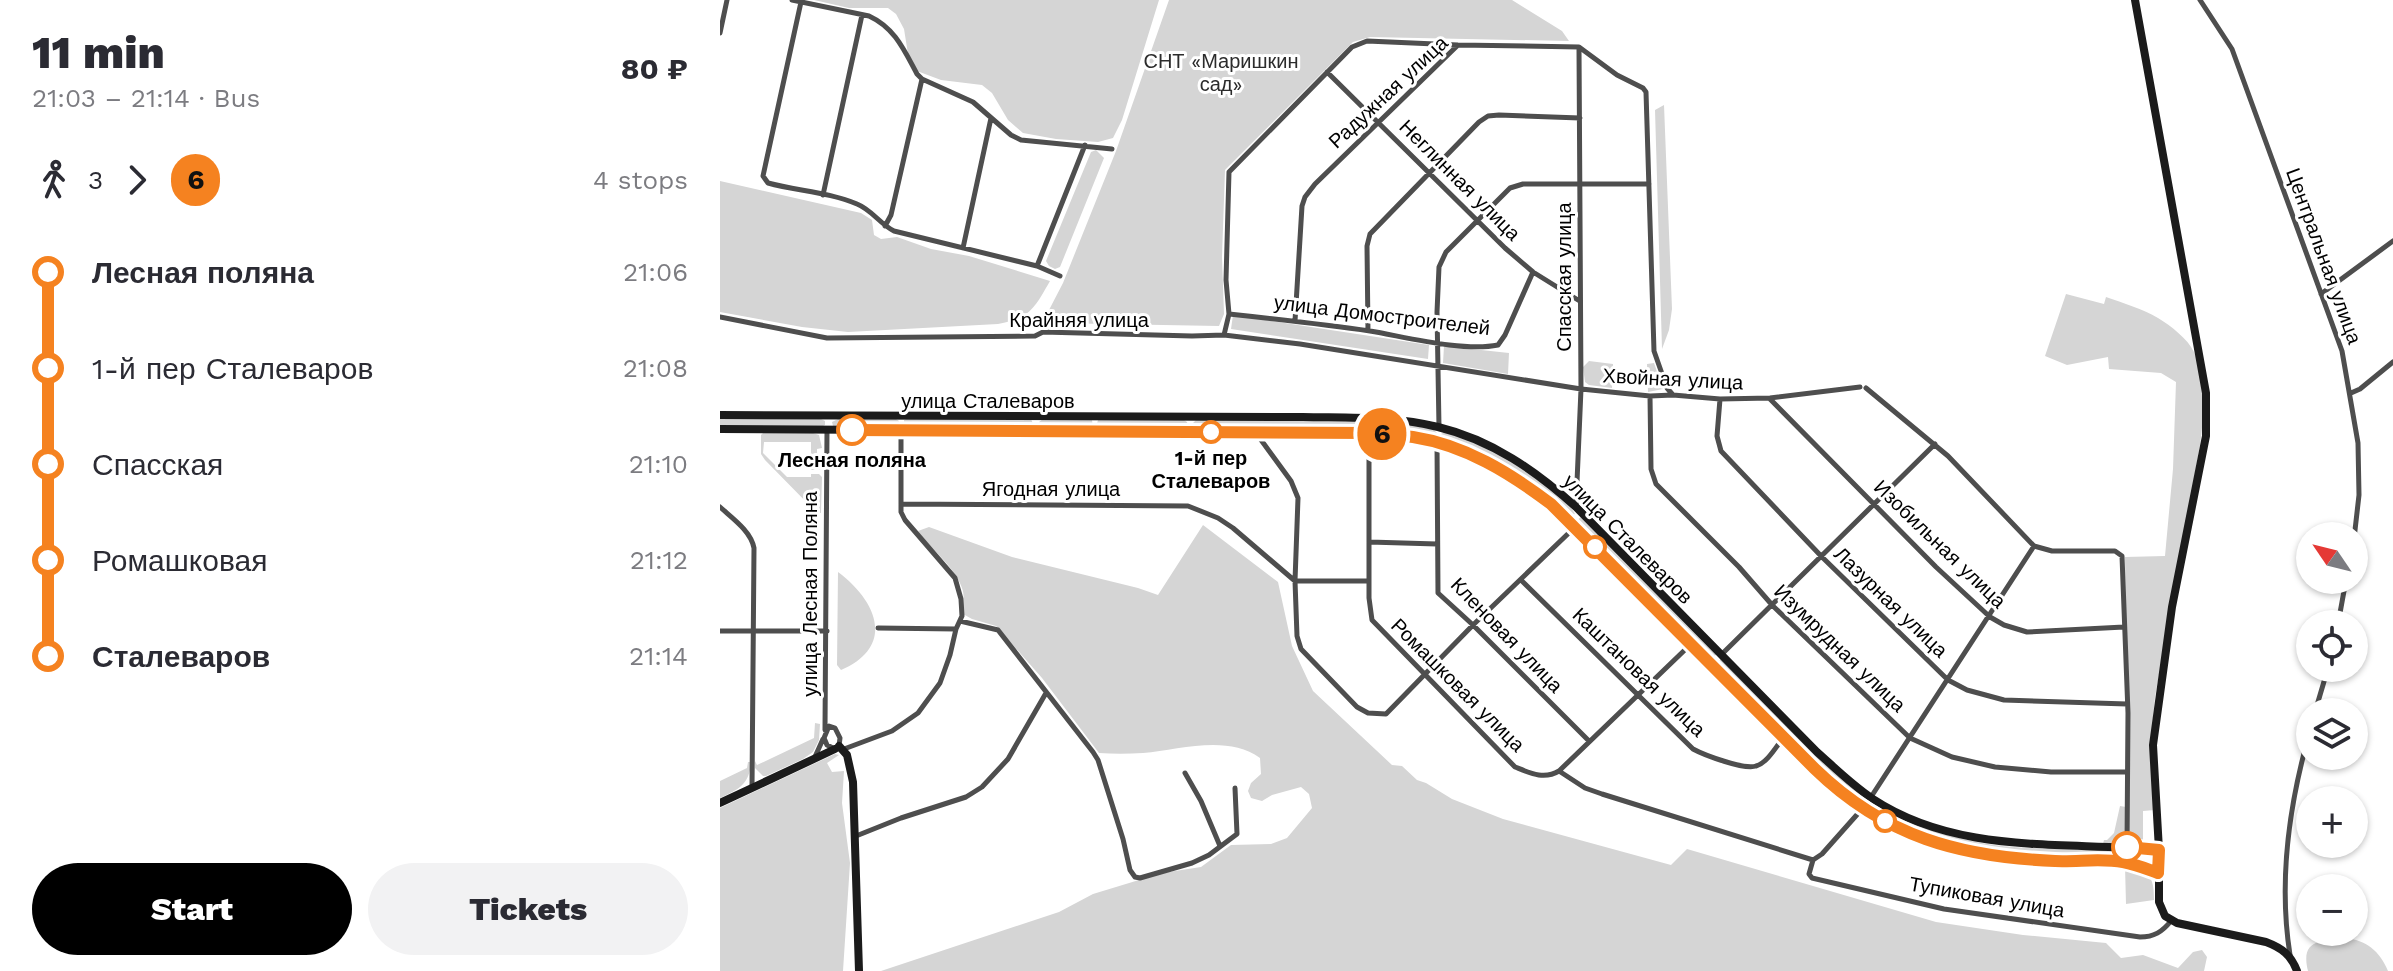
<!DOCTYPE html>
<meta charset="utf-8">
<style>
:root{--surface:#fff;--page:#f2f2f3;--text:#2b2b33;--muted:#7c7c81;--accent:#000}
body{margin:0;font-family:"Work Sans",sans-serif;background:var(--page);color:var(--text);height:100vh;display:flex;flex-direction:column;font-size:30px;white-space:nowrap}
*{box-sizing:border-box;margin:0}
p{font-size:26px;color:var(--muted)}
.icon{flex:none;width:44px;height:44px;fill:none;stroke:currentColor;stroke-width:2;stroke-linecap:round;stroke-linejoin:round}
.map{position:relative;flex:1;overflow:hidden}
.panel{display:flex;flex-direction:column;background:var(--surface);width:720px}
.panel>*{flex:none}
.badge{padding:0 16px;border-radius:26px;font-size:28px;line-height:52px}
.needle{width:52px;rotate:305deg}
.buttons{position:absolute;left:1576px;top:522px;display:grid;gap:16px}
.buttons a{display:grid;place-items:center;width:72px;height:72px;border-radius:50%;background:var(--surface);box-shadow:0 2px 6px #0004;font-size:40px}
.map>.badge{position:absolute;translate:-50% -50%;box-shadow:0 0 0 4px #fff}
.legs{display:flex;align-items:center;gap:12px;height:88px;padding:0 32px;font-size:26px}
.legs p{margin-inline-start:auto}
.summary{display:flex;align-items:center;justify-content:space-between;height:136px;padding:0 32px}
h1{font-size:44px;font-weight:800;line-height:60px}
.primary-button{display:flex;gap:16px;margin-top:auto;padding:16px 32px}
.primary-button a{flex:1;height:92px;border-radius:48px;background:var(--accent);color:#fff;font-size:32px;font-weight:800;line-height:92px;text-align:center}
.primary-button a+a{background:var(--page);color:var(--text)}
ul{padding:0 32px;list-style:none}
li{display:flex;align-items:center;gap:28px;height:96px;font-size:30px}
li i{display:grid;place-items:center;width:12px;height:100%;margin:0 10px;background:currentColor}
li i::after{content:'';width:20px;height:20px;margin:-10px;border:6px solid;border-radius:50%;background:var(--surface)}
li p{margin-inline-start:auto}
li:first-child i{background:linear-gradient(#0000 50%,currentColor 0)}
li:last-child i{background:linear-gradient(currentColor 50%,#0000 0)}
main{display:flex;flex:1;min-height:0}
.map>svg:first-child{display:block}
</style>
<main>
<section class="panel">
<div class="summary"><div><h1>11 min</h1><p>21:03 – 21:14 · Bus</p></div><b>80 ₽</b></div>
<div class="legs"><svg class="icon" aria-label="walk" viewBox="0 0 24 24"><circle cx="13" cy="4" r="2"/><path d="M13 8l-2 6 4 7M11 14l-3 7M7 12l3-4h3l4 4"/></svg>3<svg class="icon" aria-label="forward" viewBox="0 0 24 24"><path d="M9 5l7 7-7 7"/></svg><b class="badge" style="background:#f58220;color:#111">6</b><p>4 stops</p></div>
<ul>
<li><i style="color:#f58220"></i><b>Лесная поляна</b><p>21:06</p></li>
<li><i style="color:#f58220"></i><span>1-й пер Сталеваров</span><p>21:08</p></li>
<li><i style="color:#f58220"></i><span>Спасская</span><p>21:10</p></li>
<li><i style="color:#f58220"></i><span>Ромашковая</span><p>21:12</p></li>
<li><i style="color:#f58220"></i><b>Сталеваров</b><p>21:14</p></li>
</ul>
<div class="primary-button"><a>Start</a><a>Tickets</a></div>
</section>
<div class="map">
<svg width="1673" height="971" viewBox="0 0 1673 971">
<rect width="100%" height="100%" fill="#fff"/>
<!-- green -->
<path fill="#d5d5d5" d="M 94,0 L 439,0 L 402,120 L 393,138 L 378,142 L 336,139 L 303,133 L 288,120 L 272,93 L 262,85 L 221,80 L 197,71 L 188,54 L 184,29 L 176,14 L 168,8 L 129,8 Z
M 449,0 L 792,0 L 842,31 L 849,41 L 650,37 L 633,42 L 505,170 L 502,257 L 504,314 L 499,326 L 331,323 L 329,310 L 343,283 L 396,151 Z
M 944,105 L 952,309 L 949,330 L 942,349 L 935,110 Z
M 376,150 L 384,158 L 340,267 L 335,269 L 329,266 L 326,261 L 371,152 Z
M 0,181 L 141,213 L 152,220 L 154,235 L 161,239 L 177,237 L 211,249 L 249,256 L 330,281 C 314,309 310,318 278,324 L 128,332 L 82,327 L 0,312 Z
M 1346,294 L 1384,304 L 1386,297 C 1403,303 1423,309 1438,318 C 1451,326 1468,339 1474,352 C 1486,377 1484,418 1480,445 L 1435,697 L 1432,728 L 1435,810 L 1423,811 L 1423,845 L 1411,844 L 1408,840 L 1405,557 L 1445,556 L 1453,469 L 1456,382 L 1441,373 L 1389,369 L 1388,357 L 1347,365 L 1325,356 Z
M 513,315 L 709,345 L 708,359 L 511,329 Z
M 724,346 L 789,353 L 788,374 L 723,363 Z
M 869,361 L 893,364 L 892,388 L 869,385 L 865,382 L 863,367 Z
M 934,363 L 943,389 L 928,392 L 927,364 Z
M 189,418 L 311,419 L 314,426 L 311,429 L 184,427 L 184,420 Z
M 0,419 L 101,419 L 105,421 L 105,425 L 101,427 L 0,427 Z
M 118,419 L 176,419 L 179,421 L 179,426 L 176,429 L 113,426 L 112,422 Z
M 323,419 L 372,420 L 373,428 L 323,429 L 319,427 L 319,422 Z
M 378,420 L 464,420 L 467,422 L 468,426 L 464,430 L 376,427 Z
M 476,420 C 555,420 635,416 713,429 L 717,433 L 712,438 L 650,430 L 476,430 L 473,427 L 473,423 Z
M 725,432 C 764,444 835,479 855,514 L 849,517 L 826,496 L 723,442 L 720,437 L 721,434 Z
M 43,433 L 93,433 L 99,435 L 102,448 L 97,449 L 97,458 L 102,464 L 102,470 L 91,470 L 91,442 L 44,442 L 43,453 L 67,477 L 91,477 L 91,474 L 99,474 L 102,477 L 101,513 L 96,512 L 45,460 L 41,454 L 41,435 Z
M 861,517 L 997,654 L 991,659 L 857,525 L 856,521 Z
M 483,525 L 558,582 L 572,646 L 593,691 L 672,765 L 682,766 L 697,780 L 706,783 L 732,799 L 783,819 L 951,865 L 967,849 L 1216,922 L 1303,935 L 1386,943 L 1401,958 L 1423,955 L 1458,968 L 1473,952 L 1482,950 L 1487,957 L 1484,971 L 161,971 L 339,912 L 373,894 L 442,873 L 481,867 L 511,845 L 551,844 L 567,838 L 592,808 L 589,794 L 581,787 L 552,795 L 542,801 L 531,798 L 528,791 L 531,783 L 541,774 L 540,758 C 507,734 459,750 423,753 C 408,754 393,754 379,753 L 322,678 L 276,626 L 252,619 L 243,614 C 243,605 245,596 242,588 C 235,567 211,549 198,531 L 209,527 L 292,557 L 418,588 L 438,595 Z
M 118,572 C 157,601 176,646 121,670 L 117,665 Z
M 1001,659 L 1146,798 L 1147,800 L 1144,805 L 1123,792 L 997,666 L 996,663 Z
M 95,723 L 100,724 L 99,740 L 93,752 L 83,759 L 46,776 L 43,776 L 35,768 L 35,761 L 37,765 L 94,738 Z
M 115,754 L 119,755 L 107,763 L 112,772 L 124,771 L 122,803 L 130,863 L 123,971 L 0,971 L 0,808 Z
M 28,762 L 31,762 C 30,784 18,790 0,798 L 0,781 L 27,768 Z
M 1150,802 C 1177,808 1206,829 1236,837 C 1290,853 1348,847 1403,850 L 1405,858 L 1331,858 L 1249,850 L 1186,829 L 1147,807 Z
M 1400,806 L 1406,807 L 1405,841 L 1403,844 L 1383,844 L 1384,840 L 1387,840 L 1394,833 Z
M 1405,866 C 1429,873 1434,874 1434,900 L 1406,904 Z
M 1625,938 C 1646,940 1660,951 1668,971 L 1588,971 C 1580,939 1601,941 1625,938 Z"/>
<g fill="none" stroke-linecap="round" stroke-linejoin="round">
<!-- street -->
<path stroke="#4e4e4e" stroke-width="5" d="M 72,0 L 149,16 C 175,28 184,50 197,74 L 202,79 L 253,102 L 291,135 L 301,140 L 392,149
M 1480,0 L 1512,49 L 1622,351 L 1638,443 L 1639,495 L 1634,539
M 81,2 L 43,176 L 48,183 C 77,191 109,192 137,204 C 152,210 160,224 174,231 L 317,266 L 340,276
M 0,33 L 7,0
M 607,72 L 785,248 L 813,272 L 858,300
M 103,195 L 142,15
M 165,226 L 171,215 L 202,79
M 243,248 L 271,118
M 317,266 L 365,145
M 1601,294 L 1673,241
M 509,314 C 556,319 603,324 650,331 C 686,337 743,352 778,345 L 785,335 L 813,272
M 0,317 L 107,338 L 315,336 L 323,332 L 472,336 L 504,335 L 580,344 L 861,389 L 930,396 L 953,395 L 1000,399 L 1050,398 L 1140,387
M 575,321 L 582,206 L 585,197 L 595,184 L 737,46
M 648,331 L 647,246 L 650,234 L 759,122 L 768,116 L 779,115 L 860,118
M 504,335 L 509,314 L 506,280 L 509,172 L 632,47 L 647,41 L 738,45 L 859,47 L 897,75 L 923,88 L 926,92 L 934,351 L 947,388 L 953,395
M 1146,388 L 1228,456 L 1314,546 L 1332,551 L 1395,551 L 1402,556 L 1408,713 L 1407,847
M 1631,393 L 1640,389 L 1673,362
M 930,396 L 931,469 L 936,484 L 1019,567 L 1053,606 L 1190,738 L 1232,757 L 1275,767 L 1331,772 L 1407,772
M 1000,399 L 997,436 L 1001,451 L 1102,557 L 1228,680 L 1247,690 L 1284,700 L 1407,704
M 1050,399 L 1216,567 L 1270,617 L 1284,625 L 1307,632 L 1404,627
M 719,427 L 717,312 L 719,267 L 726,252 L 790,188 L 803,184 L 929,184
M 536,433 L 571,481 L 578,498 L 575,581 L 577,636 L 581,649 L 637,707 L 648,713 L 666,714 L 753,625 L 854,528
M 649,433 L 649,598 L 652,620 L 795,767 C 810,773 824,780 839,771 L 865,788 L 882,794 L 1093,860
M 717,443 L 718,593 L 753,625 L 869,741
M 181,504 L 468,506 L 498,518 L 513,528 L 575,581 L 648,581
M 856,505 L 861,389 L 859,48
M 0,507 C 12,518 31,531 34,548 L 32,788
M 649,542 L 717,544
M 801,580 L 973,749 C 984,755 1024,770 1036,766 C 1047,763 1056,747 1063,738
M 240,621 L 278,630 L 373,752 L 378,760 L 403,839 L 410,870 L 415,877 L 420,878 L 472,863 L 489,855 L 517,834 L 515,788
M 1618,624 L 1626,580
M 158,628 L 236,629
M 0,631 L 107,631
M 1002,654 L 1215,444
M 1595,712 L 1608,668
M 109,726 L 115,728 L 120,738 L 119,746 L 115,749 L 107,745 L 104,738 Z
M 105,730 L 107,430
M 124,749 L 172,731 L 198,713 L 220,683 L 230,655 L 236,629 L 242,616 L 241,599 L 235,578 L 185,520 L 181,512 L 181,431
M 94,759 L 103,739
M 839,771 L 971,644
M 465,773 L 481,801 L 500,846
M 1151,797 L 1314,546
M 136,836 L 181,818 L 246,797 L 262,787 L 288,759 L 326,693
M 1093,860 L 1089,874 L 1092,878 L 1224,909 L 1420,937 C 1434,937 1442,932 1451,921
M 1093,860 L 1102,854 L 1142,809
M 1570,955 C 1558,879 1569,804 1590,731"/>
<!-- secondary -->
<path stroke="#1b1b1b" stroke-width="8" d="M 1415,0 L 1486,393 L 1486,436 L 1452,607 L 1433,745 L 1439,850 L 1439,902 L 1445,916 L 1457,923 L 1546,942 C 1562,948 1571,955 1577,971
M 0,415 L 583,417 C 627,418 675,416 718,427 C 772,440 816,471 856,507 L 1097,752 C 1115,768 1132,785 1153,799 C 1238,855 1342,841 1439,850
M 0,429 L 649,433 C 727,440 769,456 831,504 L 1095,769 C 1165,837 1240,857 1336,861 C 1358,862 1381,858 1403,862 C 1415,863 1427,869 1438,873
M 119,746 L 127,755 L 133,782 L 139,971
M 0,803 L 115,749"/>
</g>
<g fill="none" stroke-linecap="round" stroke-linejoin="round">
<defs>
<path id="line-1" d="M 132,430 L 649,433 C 663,434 678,435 693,437 C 745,445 790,473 831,504 L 1095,769 C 1165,837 1240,857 1335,861 C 1358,862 1381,858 1403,862 C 1415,864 1427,869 1438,873 L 1439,850 L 1407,847"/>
</defs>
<!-- line-1 casing -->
<use href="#line-1" stroke="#fff" stroke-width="18"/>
<!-- line-1 -->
<use href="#line-1" stroke="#f58220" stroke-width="12"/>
</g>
<!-- markers -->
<g fill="#fff" stroke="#f58220" stroke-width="4">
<circle cx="132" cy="430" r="14"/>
<circle cx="491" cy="432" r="10"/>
<circle cx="875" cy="547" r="10"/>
<circle cx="1165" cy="821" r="10"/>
<circle cx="1407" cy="847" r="14"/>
</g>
<g text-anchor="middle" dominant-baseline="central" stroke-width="6" stroke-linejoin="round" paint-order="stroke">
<!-- park labels -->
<g font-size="20" fill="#2c2c2c" stroke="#fff">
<text x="501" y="61">СНТ «Маришкин<tspan x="501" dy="23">сад»</tspan></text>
</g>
<!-- street labels -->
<g font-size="20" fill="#000" stroke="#fff">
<text transform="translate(668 92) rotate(-43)">Радужная улица</text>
<text transform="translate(740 180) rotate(45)">Неглинная улица</text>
<text transform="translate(1604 256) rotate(70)">Центральная улица</text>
<text transform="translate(844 277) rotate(-90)">Спасская улица</text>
<text transform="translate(662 315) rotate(7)">улица Домостроителей</text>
<text x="359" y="320">Крайняя улица</text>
<text transform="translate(953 379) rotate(3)">Хвойная улица</text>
<text x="268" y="401">улица Сталеваров</text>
<text x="331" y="489">Ягодная улица</text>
<text transform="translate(908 539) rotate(45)">улица Сталеваров</text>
<text transform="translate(1220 544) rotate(44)">Изобильная улица</text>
<text transform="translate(90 594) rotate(-90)">улица Лесная Поляна</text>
<text transform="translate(1171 602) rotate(44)">Лазурная улица</text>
<text transform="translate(787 635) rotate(46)">Кленовая улица</text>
<text transform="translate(1120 648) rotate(44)">Изумрудная улица</text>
<text transform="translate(919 672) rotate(44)">Каштановая улица</text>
<text transform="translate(738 685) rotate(45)">Ромашковая улица</text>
<text transform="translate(1267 897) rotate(10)">Тупиковая улица</text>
</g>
<!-- stop labels -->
<g font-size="20" font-weight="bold" fill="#000" stroke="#fff">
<text x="491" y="458">1-й пер<tspan x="491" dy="23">Сталеваров</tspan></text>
<text x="132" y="460">Лесная поляна</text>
</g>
</g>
</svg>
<div class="buttons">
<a><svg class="needle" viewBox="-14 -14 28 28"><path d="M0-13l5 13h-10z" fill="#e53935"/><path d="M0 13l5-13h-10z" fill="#7c7c81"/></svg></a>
<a><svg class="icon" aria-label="locate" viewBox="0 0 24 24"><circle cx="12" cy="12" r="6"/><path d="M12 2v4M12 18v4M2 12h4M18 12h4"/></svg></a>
<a><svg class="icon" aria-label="layers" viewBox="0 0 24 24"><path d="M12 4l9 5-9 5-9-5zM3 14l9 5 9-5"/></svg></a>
<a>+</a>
<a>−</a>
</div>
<b class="badge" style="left:662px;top:434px;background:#f58220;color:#111">6</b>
</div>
</main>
